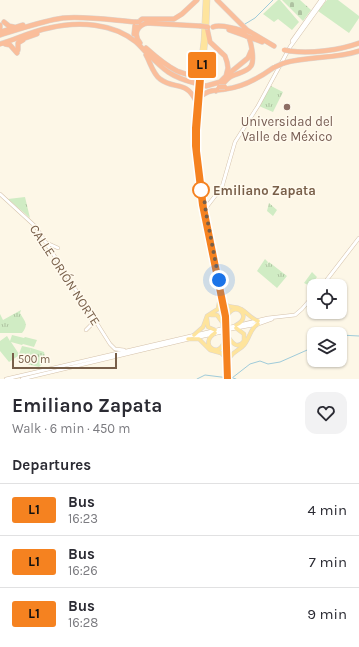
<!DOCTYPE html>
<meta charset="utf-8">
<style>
:root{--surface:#fff;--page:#f2f2f3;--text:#2b2b33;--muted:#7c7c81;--line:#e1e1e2}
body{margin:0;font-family:Karla,sans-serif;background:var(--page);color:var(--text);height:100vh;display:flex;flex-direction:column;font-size:15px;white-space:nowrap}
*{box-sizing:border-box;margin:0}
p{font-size:13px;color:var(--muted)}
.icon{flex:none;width:22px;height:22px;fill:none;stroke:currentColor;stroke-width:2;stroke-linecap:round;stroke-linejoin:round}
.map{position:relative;height:379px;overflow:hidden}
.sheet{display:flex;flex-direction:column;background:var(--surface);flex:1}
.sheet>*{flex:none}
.badge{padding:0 8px;border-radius:3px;font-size:14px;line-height:26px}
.tools{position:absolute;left:307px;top:279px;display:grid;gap:8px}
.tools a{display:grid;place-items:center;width:40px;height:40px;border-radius:8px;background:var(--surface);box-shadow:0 1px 3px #0004;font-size:20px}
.scale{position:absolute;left:12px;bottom:10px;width:105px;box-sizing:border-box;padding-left:4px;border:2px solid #785f49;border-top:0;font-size:11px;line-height:14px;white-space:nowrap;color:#785f49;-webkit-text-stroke:3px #fffaee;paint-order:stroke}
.you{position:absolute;width:20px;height:20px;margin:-10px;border:3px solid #fff;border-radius:50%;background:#1a73e8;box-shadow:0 0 0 6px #1a73e833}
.map>.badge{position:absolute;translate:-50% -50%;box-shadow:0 0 0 2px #fff}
h2{padding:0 12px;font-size:15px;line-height:36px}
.round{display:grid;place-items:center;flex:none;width:42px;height:42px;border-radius:12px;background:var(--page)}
.headline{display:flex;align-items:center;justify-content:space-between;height:68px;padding:0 12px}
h1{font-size:19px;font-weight:700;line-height:30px}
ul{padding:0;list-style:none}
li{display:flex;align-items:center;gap:12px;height:52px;padding:0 12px;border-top:1px solid var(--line)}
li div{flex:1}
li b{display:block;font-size:15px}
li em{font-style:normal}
li .badge{min-width:44px;font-weight:700;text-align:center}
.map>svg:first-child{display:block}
</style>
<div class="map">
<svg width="359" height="379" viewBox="0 0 359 379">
<defs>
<pattern id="cemetery-stones" width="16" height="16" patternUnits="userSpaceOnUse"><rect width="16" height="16" fill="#d0ecc4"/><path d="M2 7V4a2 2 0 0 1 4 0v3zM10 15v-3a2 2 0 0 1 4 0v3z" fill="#aec2a1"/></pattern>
<pattern id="park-tufts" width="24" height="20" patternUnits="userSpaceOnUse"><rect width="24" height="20" fill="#d0ecc4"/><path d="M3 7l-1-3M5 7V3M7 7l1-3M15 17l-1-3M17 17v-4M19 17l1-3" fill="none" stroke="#aec2a1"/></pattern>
</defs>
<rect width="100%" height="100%" fill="#fdf7e7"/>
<!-- green -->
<path fill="#d0ecc4" d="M 278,0 L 280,0 L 299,22 L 292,30 L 278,19 L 274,22 L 263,14 Z
M 327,0 L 338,0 L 359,16 L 359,18 L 349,33 L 318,11 Z
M 12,335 L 24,338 L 25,337 L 37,340 L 34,347 L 23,344 L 22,345 L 11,342 L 19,354 L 22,346 L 31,348 L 27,363 L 17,360 L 18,356 L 9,362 L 0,351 L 0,341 L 7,336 L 10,341 Z"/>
<!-- cemetery -->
<path fill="url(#cemetery-stones)" d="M 282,0 L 300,0 L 311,10 L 303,21 Z"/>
<!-- park -->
<path fill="url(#park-tufts)" d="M 271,86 L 283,92 L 273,112 L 259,106 Z
M 25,197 L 30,218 L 8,199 Z
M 269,203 L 277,210 L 273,216 L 267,211 Z
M 265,259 L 268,262 L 266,266 L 269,262 L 287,276 L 277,288 L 257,271 Z
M 312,272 L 317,277 L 310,286 L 304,283 Z
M 21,310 L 20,313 C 25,322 29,324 22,333 L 0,333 L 0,314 L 3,320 Z
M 31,348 L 44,352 C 46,358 44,363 39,367 L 27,364 Z"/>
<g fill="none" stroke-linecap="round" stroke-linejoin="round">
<!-- stream -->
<path stroke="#9fcbda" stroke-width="1" d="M 245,24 L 255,18 L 273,0
M 335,334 L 336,334
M 340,335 L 359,336
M 232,378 L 250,364 L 260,361 L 268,364 L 280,362 L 314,347
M 233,378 L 236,379
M 197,379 L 205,375 L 229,378"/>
<defs>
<path id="secondary" d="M 292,41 L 321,0
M 0,194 L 36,227 L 110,344 L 115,349 L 124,350
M 202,210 L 205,209 L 222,187 L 235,142 L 258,106 L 290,47 L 324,0
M 47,243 L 58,248
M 322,286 L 359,238
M 231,327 L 268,318 L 295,315 L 302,309 L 314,295
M 231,329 L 258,324 L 272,319
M 86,330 L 91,325 L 92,317
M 195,338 L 222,332
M 6,379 L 221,329
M 22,379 L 189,339"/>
<path id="primary" d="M 205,0 L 203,41 L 197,87 L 194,142 L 201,207 L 222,312 L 226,379
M 208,0 L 207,28 L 200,104 L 198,147 L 206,213 L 227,316 L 230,379
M 225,304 C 230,309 235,305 241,309 C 248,313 250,318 258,321
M 211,315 L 217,315 L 222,322
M 227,317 C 234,299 254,317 236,325
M 207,319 L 208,327 L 215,330
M 215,333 C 198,344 219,359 224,342
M 194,335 L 203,327 L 207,316 L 218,309 L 219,303
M 229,338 C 233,344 238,349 244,341 L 244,334 L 236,328
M 188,339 L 199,339 L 210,350 L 221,353 L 225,357
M 230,357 C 234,351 240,350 244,345 C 250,338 250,328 258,324"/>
<path id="highway" d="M 217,0 L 247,30 L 274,46
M 4,22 L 9,26 L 14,27
M 146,23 L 200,26
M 0,25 L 0,28
M 213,27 C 219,24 241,29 246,33 C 251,38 255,60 251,66 C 247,72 238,73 232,76 C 225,79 222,87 216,91
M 229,30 L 246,36
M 0,32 L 23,25
M 134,34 L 135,25 L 142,19 L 174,19 L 182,14 L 197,0
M 0,35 C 21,29 41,21 63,18 C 86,16 111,20 135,22
M 249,37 L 262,42
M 20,40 L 37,34
M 140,43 C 133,34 137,25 148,23
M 0,44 C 16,39 33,31 49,28 C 78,21 113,23 136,42 C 140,45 143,50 147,53 C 164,70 171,77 195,83
M 5,44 L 10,45 L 17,53
M 146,48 C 156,57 165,65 177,71 C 184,74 194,75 198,80
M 18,50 L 18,43 L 23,40
M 290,51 C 310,54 340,50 359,43
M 146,55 C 150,62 153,74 160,79 C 174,90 186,80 196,101
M 284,63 C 308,56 335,59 359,51
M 226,76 L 248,58 L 251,51
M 206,86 L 220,82 L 226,76 L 228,68 L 227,62 L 225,56 L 210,42 L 207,28
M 200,98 C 206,89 217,91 226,89 C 244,87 259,78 273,68"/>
</defs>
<!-- secondary casing -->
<use href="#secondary" stroke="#d5c2ab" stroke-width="4"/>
<!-- primary casing -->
<use href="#primary" stroke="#dcd5d0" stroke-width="4.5"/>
<!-- highway casing -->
<use href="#highway" stroke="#dcd5d0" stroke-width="5.5"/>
<!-- secondary -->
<use href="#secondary" stroke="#fff" stroke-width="3"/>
<!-- primary -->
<use href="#primary" stroke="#fee49d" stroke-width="3.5"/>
<!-- highway -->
<use href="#highway" stroke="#fabe9b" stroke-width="4.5"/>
<defs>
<path id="secondary-bridge" d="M 221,329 L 231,327
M 222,332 L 231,329"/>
<path id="highway-bridge" d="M 135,22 L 139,22
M 200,26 L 208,27
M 246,36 L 249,37
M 284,50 L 290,51
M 275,67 L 284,63
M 195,83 L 204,85
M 219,87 L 225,87"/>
</defs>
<!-- secondary-bridge casing -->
<use href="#secondary-bridge" stroke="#d5c2ab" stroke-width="4" stroke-linecap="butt"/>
<!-- highway-bridge casing -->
<use href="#highway-bridge" stroke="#dcd5d0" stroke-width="5.5" stroke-linecap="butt"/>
<!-- secondary-bridge -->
<use href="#secondary-bridge" stroke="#fff" stroke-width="3"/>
<!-- highway-bridge -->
<use href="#highway-bridge" stroke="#fabe9b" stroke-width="4.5"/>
</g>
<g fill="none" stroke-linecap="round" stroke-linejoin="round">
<defs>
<path id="line" d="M 227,379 L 225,317 L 202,205 L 195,146 L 195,128 L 199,80 L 200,67 L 202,65 L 197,130 L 197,151 L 204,208 L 226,316 L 228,379"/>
</defs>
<!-- line casing -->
<use href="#line" stroke="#fff" stroke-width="9"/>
<!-- line -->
<use href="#line" stroke="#f58220" stroke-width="6"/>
<!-- walk -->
<path stroke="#785f49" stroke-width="4" stroke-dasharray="0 7.2" d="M 201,190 L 203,190 L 206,213 L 219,280"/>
</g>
<!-- markers -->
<circle fill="#8d6e63" stroke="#fffaee" stroke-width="1.5" cx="287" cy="107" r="4"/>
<circle fill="#fff" stroke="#f58220" stroke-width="2" cx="201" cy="190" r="8"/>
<g text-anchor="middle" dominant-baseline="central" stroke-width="3" stroke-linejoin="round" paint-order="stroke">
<!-- education labels -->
<g font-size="13" fill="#785e54" stroke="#fffaee">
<text x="287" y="121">Universidad del<tspan x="287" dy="15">Valle de México</tspan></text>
</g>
<!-- stop labels -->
<g font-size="13" font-weight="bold" fill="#785f49" stroke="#fffaee" text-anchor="start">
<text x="213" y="190">Emiliano Zapata</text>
</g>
<!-- street labels -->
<g font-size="13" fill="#785f49" stroke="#fffaee">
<text transform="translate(65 275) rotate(57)">CALLE ORIÓN NORTE</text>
</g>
</g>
</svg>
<div class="tools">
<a><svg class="icon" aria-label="locate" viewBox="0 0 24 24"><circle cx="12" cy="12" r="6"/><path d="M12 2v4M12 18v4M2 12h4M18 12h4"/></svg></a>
<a><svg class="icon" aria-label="layers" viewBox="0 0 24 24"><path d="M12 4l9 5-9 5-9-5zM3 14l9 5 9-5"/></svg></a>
</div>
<div class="scale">500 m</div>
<div class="you" style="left:219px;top:280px"></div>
<b class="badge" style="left:202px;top:65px;background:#f58220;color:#111">L1</b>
</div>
<section class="sheet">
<div class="headline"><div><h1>Emiliano Zapata</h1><p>Walk · 6 min · 450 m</p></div><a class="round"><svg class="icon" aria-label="heart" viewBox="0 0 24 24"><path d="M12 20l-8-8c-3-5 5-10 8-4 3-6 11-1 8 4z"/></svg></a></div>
<h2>Departures</h2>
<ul>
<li><span class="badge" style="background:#f58220;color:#111">L1</span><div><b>Bus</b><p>16:23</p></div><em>4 min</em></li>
<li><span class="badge" style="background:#f58220;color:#111">L1</span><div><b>Bus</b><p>16:26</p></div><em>7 min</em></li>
<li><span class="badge" style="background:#f58220;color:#111">L1</span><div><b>Bus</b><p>16:28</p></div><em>9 min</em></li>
</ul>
</section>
